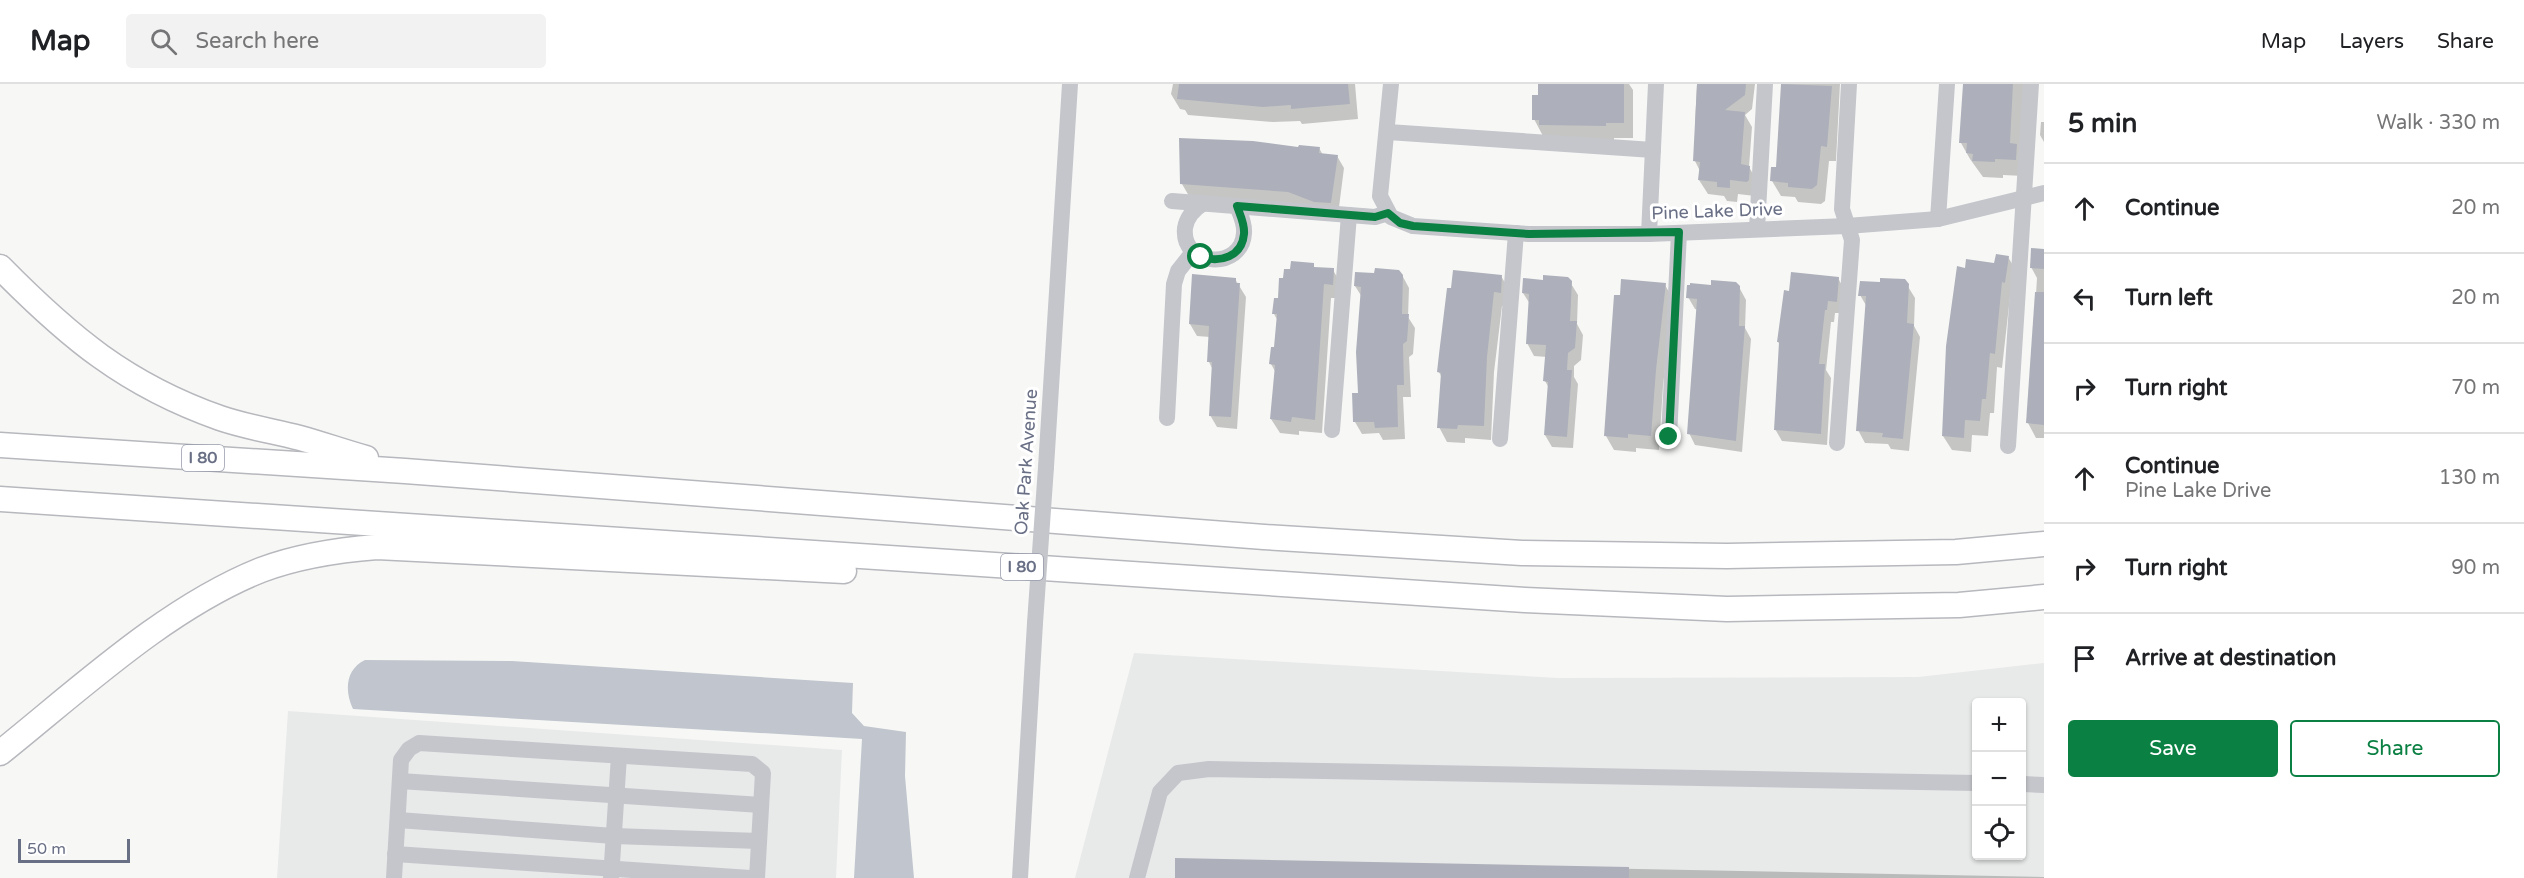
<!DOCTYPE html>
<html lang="en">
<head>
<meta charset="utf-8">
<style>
  body { margin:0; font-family:"Varela Round",sans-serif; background:#f2f2f2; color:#202124 }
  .controls { position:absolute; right:18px; bottom:18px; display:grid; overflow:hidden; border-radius:6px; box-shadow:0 2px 4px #0004 }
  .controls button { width:54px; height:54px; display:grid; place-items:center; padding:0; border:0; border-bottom:2px solid #e0e0e0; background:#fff; color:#202124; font:30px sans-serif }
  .scale { position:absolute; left:18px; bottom:15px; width:112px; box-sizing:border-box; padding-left:6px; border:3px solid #696f85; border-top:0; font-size:16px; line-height:21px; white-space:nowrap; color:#696f85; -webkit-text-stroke:4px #fff; paint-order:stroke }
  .stop { position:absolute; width:18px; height:18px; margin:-14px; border:4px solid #0b8043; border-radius:50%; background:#fff }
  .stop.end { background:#0b8043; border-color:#fff; box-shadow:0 2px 6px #0008 }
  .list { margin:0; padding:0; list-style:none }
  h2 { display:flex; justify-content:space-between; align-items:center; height:78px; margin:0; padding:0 24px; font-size:26px }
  h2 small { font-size:20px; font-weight:400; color:#757577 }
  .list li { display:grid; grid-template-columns:39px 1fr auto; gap:18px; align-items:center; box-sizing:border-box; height:90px; padding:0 24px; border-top:2px solid #e0e0e0 }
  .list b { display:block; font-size:22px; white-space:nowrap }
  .list p { margin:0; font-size:20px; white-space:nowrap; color:#757577 }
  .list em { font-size:20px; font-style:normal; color:#757577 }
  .actions { display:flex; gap:12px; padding:18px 24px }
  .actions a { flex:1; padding:14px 0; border:2px solid #0b8043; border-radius:6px; text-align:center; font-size:21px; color:#0b8043 }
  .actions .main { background:#0b8043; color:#fff }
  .icon { flex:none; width:33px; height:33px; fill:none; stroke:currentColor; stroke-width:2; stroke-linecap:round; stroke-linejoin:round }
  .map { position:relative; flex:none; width:2044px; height:794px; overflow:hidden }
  header { display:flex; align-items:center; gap:36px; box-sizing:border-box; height:84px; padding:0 30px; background:#fff; border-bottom:2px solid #e0e0e0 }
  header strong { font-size:28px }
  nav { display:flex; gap:33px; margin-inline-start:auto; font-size:21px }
  .search { width:420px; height:54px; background:#f2f2f2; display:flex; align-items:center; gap:15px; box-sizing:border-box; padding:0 21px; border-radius:6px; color:#757577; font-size:22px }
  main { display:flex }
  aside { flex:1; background:#fff }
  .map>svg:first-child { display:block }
  .built { fill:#e8e9e9; fill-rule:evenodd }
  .water { fill:#c1c6ce }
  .shadow { fill:#0003 }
  .building { fill:#adb0ba }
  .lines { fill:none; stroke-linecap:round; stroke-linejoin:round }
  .highway-casing { stroke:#b7b8bd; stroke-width:27 }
  .minor { stroke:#c4c6cb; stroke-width:16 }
  .highway { stroke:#fff; stroke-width:24 }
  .minor-bridge { stroke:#c4c6cb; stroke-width:16 }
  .route { stroke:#0b8043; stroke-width:8 }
  .labels { text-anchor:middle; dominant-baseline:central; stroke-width:6; stroke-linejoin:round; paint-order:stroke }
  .shield { fill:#fff; stroke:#969aaa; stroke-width:1.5 }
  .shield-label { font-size:16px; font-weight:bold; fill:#696f85 }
  .street-label { font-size:18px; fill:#696f85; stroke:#fff }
</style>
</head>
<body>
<header>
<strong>Map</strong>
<div class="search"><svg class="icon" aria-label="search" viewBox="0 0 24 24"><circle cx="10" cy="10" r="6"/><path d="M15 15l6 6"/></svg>Search here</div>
<nav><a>Map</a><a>Layers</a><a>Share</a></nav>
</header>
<main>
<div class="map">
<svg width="2044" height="794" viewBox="0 0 2044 794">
  <rect width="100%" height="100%" fill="#f7f8f6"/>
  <g class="built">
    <path d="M1134 569 1558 594 1918 593 2044 579V794H1075ZM1976 618H2022V772H1976Z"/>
    <polygon points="288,627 842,666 836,794 277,794"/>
  </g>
  <path class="water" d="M365 576 512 577 853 599 852 629 864 642 906 648 905 692 914 794H854L862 655 353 625C344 606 346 585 365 576Z"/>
  <g class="shadow">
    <polygon points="1173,0 1355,0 1358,35 1302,40 1300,37 1273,38 1188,31 1185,26 1180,25 1171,10"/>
    <polygon points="1540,0 1629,0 1633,6 1633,54 1614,54 1614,58 1543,52 1534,35 1539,13"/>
    <polygon points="1697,0 1755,0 1752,25 1745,31 1752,43 1749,83 1757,97 1755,112 1738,110 1737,118 1727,117 1724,112 1708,110 1699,96 1700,87 1695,77 1697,45 1695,40"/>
    <polygon points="1783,0 1840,0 1836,77 1829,77 1825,117 1821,120 1798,118 1795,113 1781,112 1772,97 1778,85"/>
    <polygon points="1964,0 2023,0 2024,92 2003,91 2003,94 1983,93 1970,75 1961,59"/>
    <polygon points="2041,38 2044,38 2044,58 2040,51"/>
    <polygon points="1319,64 1323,71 1337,72 1344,84 1338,131 1189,112 1182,100 1299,65"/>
    <polygon points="2044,166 2044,354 2036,354 2028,339 2037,194 2031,183"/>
    <polygon points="2008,173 2017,188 2010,213 2002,284 1997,283 1994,329 1990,329 1988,352 1972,351 1971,368 1952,366 1943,352 1966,185 1995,181"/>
    <polygon points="1313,181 1315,184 1333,186 1341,200 1340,214 1331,214 1322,349 1299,347 1299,351 1280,349 1271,335 1276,289 1271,280 1275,264 1278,237 1274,230 1279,216"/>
    <polygon points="1402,191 1409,204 1408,233 1415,244 1413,270 1409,273 1411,313 1403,313 1405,355 1383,356 1379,349 1362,350 1355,338 1359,310 1362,213 1355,202"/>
    <polygon points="1501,192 1510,207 1508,222 1502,222 1494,288 1491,356 1465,354 1465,359 1447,358 1439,343 1442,294 1439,288"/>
    <polygon points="1838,194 1845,207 1843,229 1835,229 1834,238 1831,238 1826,286 1831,294 1827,361 1782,357 1775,345 1781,262 1778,258 1790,209"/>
    <polygon points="1235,195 1246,213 1237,345 1217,343 1210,331 1213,286 1209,278 1210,253 1197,252 1190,240"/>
    <polygon points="1570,198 1578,211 1577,240 1583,251 1581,276 1574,282 1574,293 1578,300 1573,364 1552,363 1545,351 1549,304 1545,297 1547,273 1534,272 1527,259 1530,220 1523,209"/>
    <polygon points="1665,201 1673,215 1663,302 1659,366 1636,364 1636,368 1614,366 1606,352"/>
    <polygon points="1907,201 1915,214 1914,242 1920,253 1909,367 1891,365 1888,360 1865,359 1858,346 1867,223 1860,211"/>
    <polygon points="1713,202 1739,203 1746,216 1745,244 1751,255 1742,368 1695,361 1689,349 1698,226 1695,225 1688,213"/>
    <polygon points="1177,776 2044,793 2044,794 1177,794"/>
  </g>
  <g class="building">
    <polygon points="1179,0 1348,0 1350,20 1291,25 1291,21 1263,23 1177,15"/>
    <polygon points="1538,0 1624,0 1624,39 1606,39 1606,42 1539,41 1539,36 1532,36 1532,11 1538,11"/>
    <polygon points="1697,0 1746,0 1745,11 1725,26 1745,28 1741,80 1750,82 1749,96 1747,98 1730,96 1730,104 1717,103 1717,98 1698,96 1700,78 1693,77"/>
    <polygon points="1781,0 1832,2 1827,63 1821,62 1817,101 1812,105 1788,103 1788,99 1770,97 1771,83 1776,83"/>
    <polygon points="1963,0 2013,0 2010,59 2017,60 2016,76 1995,75 1995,78 1972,77 1973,70 1966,69 1967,59 1959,59"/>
    <polygon points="1179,54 1253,57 1298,63 1299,61 1320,63 1319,69 1338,71 1331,119 1314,118 1288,108 1180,100"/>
    <polygon points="2031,164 2044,165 2044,185 2030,184"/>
    <polygon points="1996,170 2009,172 2005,199 2002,198 1995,270 1990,269 1986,315 1982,315 1980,337 1965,336 1964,354 1942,352 1946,262 1957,182 1965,184 1966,175 1994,179"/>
    <polygon points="1291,177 1314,179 1314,183 1334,184 1334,186 1333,201 1324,200 1315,336 1292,333 1291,338 1270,335 1275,281 1269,280 1271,263 1274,263 1277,230 1272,230 1274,214 1278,214 1279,194 1283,194 1284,185 1290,185"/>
    <polygon points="1375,184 1399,186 1403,191 1402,230 1409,230 1407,257 1403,260 1404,301 1397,301 1398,343 1375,344 1374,338 1353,338 1352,309 1358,309 1356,268 1361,203 1354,202 1355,188 1374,189"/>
    <polygon points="1453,186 1502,191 1501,209 1494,208 1487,273 1484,342 1458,341 1457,345 1437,344 1441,289 1437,288 1439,270 1447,204 1451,204"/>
    <polygon points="1791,188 1839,193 1837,218 1828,217 1827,226 1825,226 1819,280 1825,280 1821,350 1774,346 1779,258 1777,258 1784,206 1789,207"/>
    <polygon points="1192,190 1236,194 1236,199 1240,199 1231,333 1209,332 1212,278 1207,278 1209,242 1189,240"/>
    <polygon points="1543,191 1568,193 1572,197 1570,237 1577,237 1575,264 1568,269 1567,286 1572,286 1567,353 1544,351 1548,298 1543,297 1546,261 1526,260 1529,210 1522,209 1523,194 1543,196"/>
    <polygon points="1880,194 1905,195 1909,200 1907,239 1914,240 1903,355 1882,353 1883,349 1856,347 1866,212 1858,212 1860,197 1880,198"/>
    <polygon points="1621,195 1666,199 1656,286 1651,352 1628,350 1628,354 1604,352 1614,211 1620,211"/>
    <polygon points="1711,196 1736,198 1740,202 1739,242 1745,242 1736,357 1687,350 1697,215 1686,214 1687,201 1690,201 1690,199 1711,201"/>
    <polygon points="2035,208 2044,208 2044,341 2026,339"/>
    <polygon points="1175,774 1629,783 1629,794 1175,794"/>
  </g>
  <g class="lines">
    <g class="highway-casing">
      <g id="highway">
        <path d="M0 183C69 253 126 301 220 334 246 343 273 347 300 354 322 360 344 368 366 374"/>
        <polyline points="0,361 405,387 1264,453 1522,469 1727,472 1956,468 2044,460"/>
        <polyline points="0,415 1525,516 1727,525 1959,521 2044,513"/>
        <path d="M0 669C80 605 166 524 261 486 298 472 338 466 377 463L844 487"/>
      </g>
    </g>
    <g class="minor">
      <polyline points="1391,0 1380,112 1391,133 1413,142 1529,150 1649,150 1847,142 1938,135 2044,109"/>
      <polyline points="1388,48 1653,66"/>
      <polyline points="1172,117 1375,133 1388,129"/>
      <path d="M1204 119C1194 125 1187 132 1185 144 1181 183 1242 187 1244 149 1245 139 1240 130 1237 122"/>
      <polyline points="1938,135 1947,0"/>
      <polyline points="1757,145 1765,0"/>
      <polyline points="1649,150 1656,0"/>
      <polyline points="1167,334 1174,200 1178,187 1193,168"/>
      <polyline points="1332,346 1349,131"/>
      <polyline points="1669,353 1679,149"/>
      <polyline points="1500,355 1516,149"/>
      <polyline points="1837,359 1852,156 1842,125 1849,0"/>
      <polyline points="2008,362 2031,0"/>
      <polyline points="1046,383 1070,0"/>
      <polyline points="400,697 761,721"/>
      <polyline points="2022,700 2044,701"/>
      <polyline points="398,736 614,752 759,757"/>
      <polyline points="395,770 750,794"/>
      <polyline points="394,794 401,676 409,665 419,659 752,680 763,689 757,794"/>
      <polyline points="611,794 619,672"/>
      <polyline points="1020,794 1035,539"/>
      <polyline points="1137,794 1160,708 1178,689 1209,685 1976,699"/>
    </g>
    <use href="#highway" class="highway"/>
    <polyline class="minor-bridge" points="1035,539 1046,383"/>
  </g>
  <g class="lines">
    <path class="route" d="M1201 173C1220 179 1242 173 1244 150 1245 140 1240 131 1237 122L1375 133 1388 129 1400 139 1413 142 1529 150 1679 148 1669 353"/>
  </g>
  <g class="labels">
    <g class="shield">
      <rect x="182" y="361" width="42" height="26" rx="4.5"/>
      <rect x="1001" y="470" width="42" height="26" rx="4.5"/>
    </g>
    <g class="shield-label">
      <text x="203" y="374">I 80</text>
      <text x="1022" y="483">I 80</text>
    </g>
    <g class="street-label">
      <text transform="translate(1717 127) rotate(-2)">Pine Lake Drive</text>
      <text transform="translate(1026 378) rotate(-86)">Oak Park Avenue</text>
    </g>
  </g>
</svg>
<div class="controls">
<button>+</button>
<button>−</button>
<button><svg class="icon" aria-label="locate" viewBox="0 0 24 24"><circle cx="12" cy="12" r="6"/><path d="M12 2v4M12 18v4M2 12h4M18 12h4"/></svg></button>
</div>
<div class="scale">50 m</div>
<div class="stop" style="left:1201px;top:173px"></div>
<div class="stop end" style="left:1669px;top:353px"></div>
</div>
<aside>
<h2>5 min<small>Walk · 330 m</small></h2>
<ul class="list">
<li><svg class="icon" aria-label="ahead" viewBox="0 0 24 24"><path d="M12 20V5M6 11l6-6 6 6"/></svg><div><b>Continue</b></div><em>20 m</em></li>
<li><svg class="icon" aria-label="left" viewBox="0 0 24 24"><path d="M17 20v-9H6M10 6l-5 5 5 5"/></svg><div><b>Turn left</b></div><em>20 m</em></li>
<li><svg class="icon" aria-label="right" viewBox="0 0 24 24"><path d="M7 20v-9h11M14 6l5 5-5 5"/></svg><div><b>Turn right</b></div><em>70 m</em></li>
<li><svg class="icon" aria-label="ahead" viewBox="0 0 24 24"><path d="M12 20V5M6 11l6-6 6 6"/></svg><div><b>Continue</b><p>Pine Lake Drive</p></div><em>130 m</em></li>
<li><svg class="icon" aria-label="right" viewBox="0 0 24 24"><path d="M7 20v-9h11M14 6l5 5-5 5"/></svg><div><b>Turn right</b></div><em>90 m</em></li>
<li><svg class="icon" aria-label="arrive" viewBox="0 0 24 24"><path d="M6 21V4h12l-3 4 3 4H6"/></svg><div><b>Arrive at destination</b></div></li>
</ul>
<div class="actions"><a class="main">Save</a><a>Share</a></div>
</aside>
</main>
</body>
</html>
